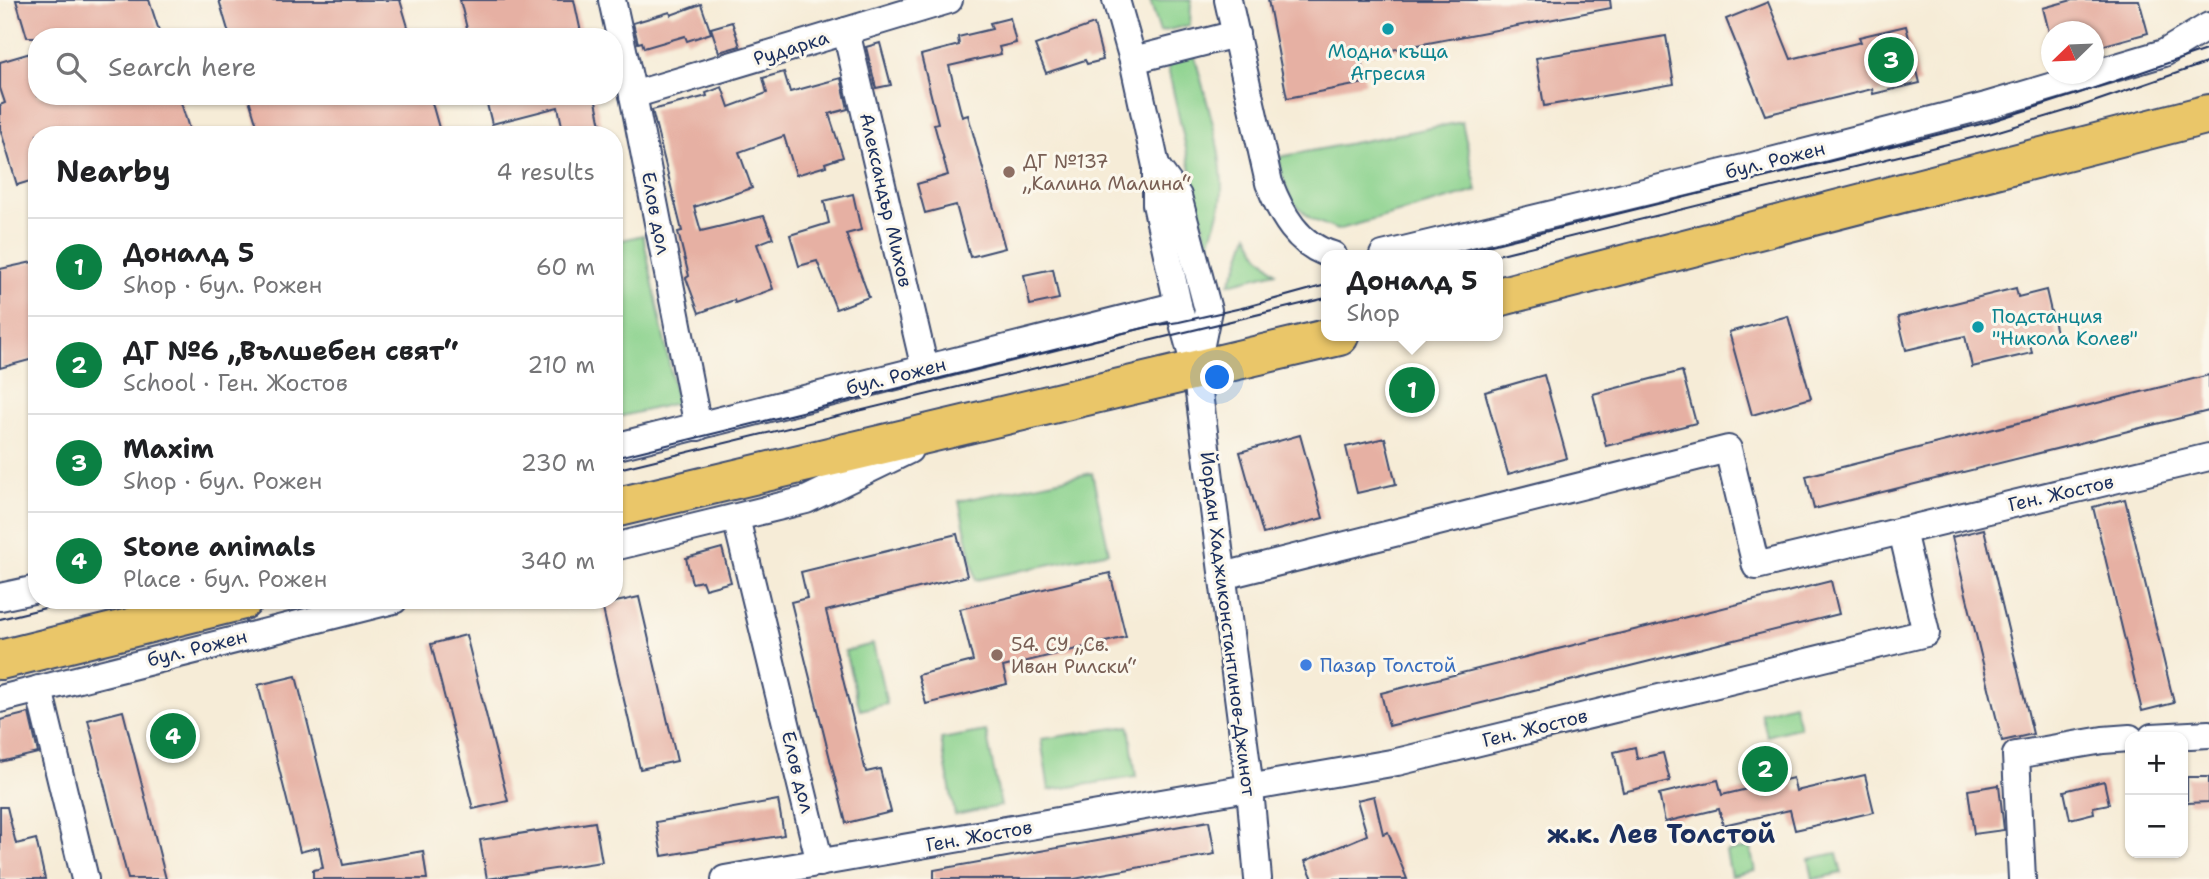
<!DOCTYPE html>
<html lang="en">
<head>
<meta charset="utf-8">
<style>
  body { margin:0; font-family:"Shantell Sans",sans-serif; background:#f6f6f6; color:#202124 }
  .controls { position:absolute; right:21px; bottom:21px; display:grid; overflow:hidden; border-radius:14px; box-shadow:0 2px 5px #0004 }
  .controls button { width:63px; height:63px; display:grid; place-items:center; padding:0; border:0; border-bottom:2px solid #e0e0e0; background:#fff; color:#202124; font:35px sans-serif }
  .compass { position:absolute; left:2041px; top:21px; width:63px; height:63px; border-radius:50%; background:#fff; box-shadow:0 2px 5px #0004; rotate:247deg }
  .you { position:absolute; left:1218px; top:378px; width:24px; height:24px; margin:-18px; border:5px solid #fff; border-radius:50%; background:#1a73e8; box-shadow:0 0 0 10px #1a73e833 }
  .badge { display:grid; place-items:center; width:46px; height:46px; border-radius:50%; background:#0b8043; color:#fff; font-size:23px; font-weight:700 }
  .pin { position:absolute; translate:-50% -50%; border:4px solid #fff; box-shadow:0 2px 7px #0006 }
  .popup { position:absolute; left:1321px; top:250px; width:182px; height:91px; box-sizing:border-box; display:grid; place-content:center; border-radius:14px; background:#fff; filter:drop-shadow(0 2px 5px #0005); font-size:23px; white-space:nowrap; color:#757577 }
  .popup b { font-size:26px; color:#202124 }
  .popup::after { content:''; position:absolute; left:50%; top:100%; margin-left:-14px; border:14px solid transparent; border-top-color:#fff }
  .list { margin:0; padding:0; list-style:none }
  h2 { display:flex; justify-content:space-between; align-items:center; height:91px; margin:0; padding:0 28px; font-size:30px }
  h2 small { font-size:23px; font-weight:400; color:#757577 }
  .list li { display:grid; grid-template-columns:46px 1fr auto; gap:21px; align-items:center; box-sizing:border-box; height:98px; padding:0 28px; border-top:2px solid #e0e0e0 }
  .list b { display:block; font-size:26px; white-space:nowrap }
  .list p { margin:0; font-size:23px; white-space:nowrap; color:#757577 }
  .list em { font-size:23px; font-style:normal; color:#757577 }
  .icon { flex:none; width:38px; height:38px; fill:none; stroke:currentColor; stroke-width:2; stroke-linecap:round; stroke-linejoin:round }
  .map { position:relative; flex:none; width:2209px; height:879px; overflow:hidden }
  .search { position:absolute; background:#fff; box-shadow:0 2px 5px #0004; left:28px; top:28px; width:595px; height:77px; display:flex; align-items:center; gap:18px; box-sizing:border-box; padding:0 24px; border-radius:28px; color:#757577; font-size:26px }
  .panel { position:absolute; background:#fff; box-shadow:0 2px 5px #0004; left:28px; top:126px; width:595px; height:483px; border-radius:28px }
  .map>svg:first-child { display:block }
  .green { fill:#8bd28d; stroke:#538076; stroke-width:2 }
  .building { fill:#e6b0a3 }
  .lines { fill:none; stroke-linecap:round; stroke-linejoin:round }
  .street-casing { stroke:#3c4b70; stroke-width:30 }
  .primary-casing { stroke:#3c4b70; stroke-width:42 }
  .street { stroke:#fff; stroke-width:26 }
  .primary { stroke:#eac669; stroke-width:38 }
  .tram { stroke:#1b2f5e; stroke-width:2 }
  .culture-dot { fill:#0f9aa8; stroke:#fbf7ec; stroke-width:2.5 }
  .education-dot { fill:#8d6e63; stroke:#fbf7ec; stroke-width:2.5 }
  .shop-dot { fill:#3f7fe0; stroke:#fbf7ec; stroke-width:2.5 }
  .labels { text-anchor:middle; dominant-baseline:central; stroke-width:6; stroke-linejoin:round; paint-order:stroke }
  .street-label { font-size:19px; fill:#1b2f5e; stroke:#fbf7ec }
  .culture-label { font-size:19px; fill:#0d838f; stroke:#fbf7ec }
  .education-label { font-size:19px; fill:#785e54; stroke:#fbf7ec; text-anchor:start }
  .shop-label { font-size:19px; fill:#366cbe; stroke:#fbf7ec; text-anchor:start }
  .district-label { font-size:26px; font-weight:bold; fill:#1b2f5e; stroke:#fbf7ec }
</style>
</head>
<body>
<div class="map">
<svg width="2209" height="879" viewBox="0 0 2209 879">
  <rect width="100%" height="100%" fill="#fbf7ec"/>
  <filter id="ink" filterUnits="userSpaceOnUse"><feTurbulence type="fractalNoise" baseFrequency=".0143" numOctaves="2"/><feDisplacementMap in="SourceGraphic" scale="14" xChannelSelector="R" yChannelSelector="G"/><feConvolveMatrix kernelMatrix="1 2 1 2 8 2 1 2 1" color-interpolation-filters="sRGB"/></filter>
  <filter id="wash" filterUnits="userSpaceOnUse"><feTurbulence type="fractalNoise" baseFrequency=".00686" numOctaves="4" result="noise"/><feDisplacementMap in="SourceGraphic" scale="28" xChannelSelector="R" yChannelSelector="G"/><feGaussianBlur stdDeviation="1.57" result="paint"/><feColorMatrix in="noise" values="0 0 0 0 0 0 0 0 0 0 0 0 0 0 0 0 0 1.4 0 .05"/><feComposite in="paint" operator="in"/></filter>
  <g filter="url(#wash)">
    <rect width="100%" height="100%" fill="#f6ecd7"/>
    <g class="green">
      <polygon points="1150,0 1191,0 1190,25 1160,32"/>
      <path d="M1194 53C1205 98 1223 146 1222 193 1221 211 1214 229 1208 246L1166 59Z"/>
      <polygon points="1462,122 1477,191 1337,230 1311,219 1291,200 1282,176 1279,157"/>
      <polygon points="1248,234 1259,255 1276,272 1229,284 1238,265"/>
      <polygon points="643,235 677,403 614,418 614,242"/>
      <polygon points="1092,473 1109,552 976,580 959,501"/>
      <polygon points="873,644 887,704 860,710 845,651"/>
      <polygon points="1794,704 1800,727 1767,736 1761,713"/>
      <polygon points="1129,726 1136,777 1049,790 1041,739"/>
      <polygon points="986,731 1001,806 955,815 941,739"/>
      <polygon points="1750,847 1755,871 1731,876 1726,852"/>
      <polygon points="1837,853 1842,873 1813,879 1809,859"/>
    </g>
    <g id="blocks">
      <g class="building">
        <polygon points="16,0 149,0 161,37 27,37"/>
        <polygon points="219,0 400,0 411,37 230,37"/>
        <polygon points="460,0 574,0 582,37 469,37"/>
        <polygon points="1268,0 1610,0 1611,8 1360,56 1365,83 1287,98"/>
        <polygon points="2072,0 2139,0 2148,33 2094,48 2094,32 2049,32 2043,8"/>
        <polygon points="1768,2 1791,59 1861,42 1859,37 1906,26 1920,83 1873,94 1872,89 1765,115 1726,19"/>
        <polygon points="701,4 711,33 687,41 685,36 644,48 642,42 638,43 633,23 670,12 671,15"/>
        <polygon points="1010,18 1016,43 999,47 1001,54 949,66 962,117 968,115 1005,248 970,257 956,205 925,213 917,184 948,175 934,124 938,123 921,55 959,45 958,37 992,29 990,23"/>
        <polygon points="732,22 740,46 719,52 711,28"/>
        <polygon points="1094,24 1103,60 1087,64 1085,60 1046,73 1035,45"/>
        <polygon points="1666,36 1674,84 1544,106 1536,58"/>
        <polygon points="880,43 891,85 876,88 866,47"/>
        <polygon points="37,51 37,96 179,96 191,135 37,135 37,179 17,185 0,128 0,105 5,103 0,88 0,62"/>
        <polygon points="784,72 790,92 841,78 848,109 829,114 843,157 825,163 826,166 796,175 784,136 739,152 752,188 694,207 701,231 764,216 773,238 757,244 773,289 735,303 734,300 699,313 686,278 689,276 678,232 682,231 652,110 707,96 706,93 722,87 729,107 767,93 763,78"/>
        <polygon points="248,96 430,96 441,135 260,135"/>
        <polygon points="485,96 595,96 603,135 564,135 558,107 492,124"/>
        <polygon points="853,194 861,230 846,234 869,297 836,309 817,261 799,266 790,235 829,223 824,201"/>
        <polygon points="37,261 37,358 0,368 0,269"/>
        <polygon points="1053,269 1059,299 1030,305 1024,275"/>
        <polygon points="2016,288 2018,297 2046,290 2057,337 2030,344 2032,353 1972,367 1965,336 1906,350 1898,317"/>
        <polygon points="1788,316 1811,398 1752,415 1729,332"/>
        <polygon points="1682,371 1696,423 1606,446 1593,394"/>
        <polygon points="1544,375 1567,458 1508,474 1485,392"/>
        <polygon points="2209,375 2209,411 1814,509 1806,476"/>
        <polygon points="1300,435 1323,518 1263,534 1240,452"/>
        <polygon points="1385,438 1396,484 1357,493 1346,447"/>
        <polygon points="2125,499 2174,703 2142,711 2093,507"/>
        <polygon points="1984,529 2033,734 2002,741 1952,537"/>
        <polygon points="957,534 967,576 826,611 866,772 880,769 891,812 846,823 791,602 807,598 801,572"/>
        <polygon points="722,548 731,582 705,589 702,581 692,583 686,558"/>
        <polygon points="1110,573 1126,637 1003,667 1007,684 926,704 918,675 973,661 960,609"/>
        <polygon points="1831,581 1839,614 1389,726 1381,693"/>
        <polygon points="639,597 677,761 640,769 602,605"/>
        <polygon points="466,635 508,801 473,809 431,644"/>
        <polygon points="296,676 343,865 423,851 427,879 313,879 313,870 323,868 319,847 300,852 258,685"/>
        <polygon points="123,711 166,879 128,879 88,720"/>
        <polygon points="29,713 38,753 0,762 0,720"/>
        <polygon points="1635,747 1637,759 1663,753 1670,781 1623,792 1614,752"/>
        <polygon points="1865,775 1874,812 1795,830 1790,810 1723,825 1719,809 1665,822 1659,794 1718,780 1722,795 1793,778 1796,791"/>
        <polygon points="2187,777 2209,777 2209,802 2187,803"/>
        <polygon points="2104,781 2109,804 2093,807 2094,813 2070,819 2064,791"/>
        <polygon points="1999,785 2004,830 1974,834 1968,790"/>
        <polygon points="1374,796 1383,834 1388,832 1407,879 1313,879 1305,861 1367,835 1357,800"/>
        <polygon points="778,800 784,835 662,856 656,822"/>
        <polygon points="0,807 7,807 16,844 36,839 45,879 0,879"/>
        <polygon points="1209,821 1215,854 1074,879 934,879 934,870"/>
        <polygon points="595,822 602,862 487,879 480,840"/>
      </g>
    </g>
  </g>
  <g filter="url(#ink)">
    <use href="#blocks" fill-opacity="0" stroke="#3c4b70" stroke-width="2"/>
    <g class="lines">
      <g class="street-casing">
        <g id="street">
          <polyline points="612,0 633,95 698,427"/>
          <polyline points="1116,0 1133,60 1156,166 1156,204 1179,309 1196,370 1250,789 1258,879"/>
          <path d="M1228 0 1269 183C1281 214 1298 246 1333 255"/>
          <polyline points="846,31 925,369"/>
          <polyline points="1133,60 1236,34"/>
          <polyline points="633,95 949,0"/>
          <polyline points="1156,166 1178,196 1208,310 1197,364"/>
          <polyline points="1383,255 1752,166 1986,106 2164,53 2209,26"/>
          <polyline points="614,447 1178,305"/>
          <polyline points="736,518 820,863"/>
          <polyline points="614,547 806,500 909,450"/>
          <polyline points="1223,576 1728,449 1756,566 2209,457"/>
          <polyline points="0,597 37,589"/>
          <polyline points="39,689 85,879"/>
          <polyline points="0,699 394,600"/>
          <polyline points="2152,737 2209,734"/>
          <polyline points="725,879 1397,762 1926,633 1902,531"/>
          <polyline points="2022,879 2016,755 2103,740 2130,738"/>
        </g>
      </g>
      <g class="primary-casing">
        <g id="primary">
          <polyline points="1498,297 2209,114"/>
          <polyline points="614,508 1339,336"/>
          <polyline points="0,660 243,600"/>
        </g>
      </g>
      <use href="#street" class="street"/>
      <use href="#primary" class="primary"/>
      <g class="tram">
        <polyline points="1451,255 1989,122 2074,95 2209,49"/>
        <polyline points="1497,255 1992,133 2079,107 2209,62"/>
        <polyline points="614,458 1152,326 1179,322 1246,307 1326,285"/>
        <polyline points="614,470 1326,298"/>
        <polyline points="0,619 78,600"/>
      </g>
    </g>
  </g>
  <g class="culture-dot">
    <circle cx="1388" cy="29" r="7"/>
    <circle cx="1978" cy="327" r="7"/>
  </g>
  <g class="education-dot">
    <circle cx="1009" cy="172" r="7"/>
    <circle cx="997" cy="655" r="7"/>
  </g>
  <circle class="shop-dot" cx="1306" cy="665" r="7"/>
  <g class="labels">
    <g class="street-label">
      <text transform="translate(791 48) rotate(-17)">Рударка</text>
      <text transform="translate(1775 160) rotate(-14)">бул. Рожен</text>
      <text transform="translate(886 200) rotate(77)">Александър Михов</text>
      <text transform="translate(656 213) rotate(79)">Елов дол</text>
      <text transform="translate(896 376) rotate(-14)">бул. Рожен</text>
      <text transform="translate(2061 493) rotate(-13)">Ген. Жостов</text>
      <text transform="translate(1228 624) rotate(83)">Йордан Хаджиконстантинов-Джинот</text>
      <text transform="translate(197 648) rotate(-14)">бул. Рожен</text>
      <text transform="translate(1535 728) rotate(-14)">Ген. Жостов</text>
      <text transform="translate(798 772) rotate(76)">Елов дол</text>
      <text transform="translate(979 836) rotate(-10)">Ген. Жостов</text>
    </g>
    <g class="culture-label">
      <text x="1388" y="51">Модна къща<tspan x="1388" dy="22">Агресия</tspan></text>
      <text x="1992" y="316" text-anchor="start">Подстанция<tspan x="1992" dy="22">"Никола Колев"</tspan></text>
    </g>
    <g class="education-label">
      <text x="1023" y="161">ДГ №137<tspan x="1023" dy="22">„Калина Малина“</tspan></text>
      <text x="1011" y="644">54. СУ „Св.<tspan x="1011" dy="22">Иван Рилски“</tspan></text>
    </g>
    <g class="shop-label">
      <text x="1320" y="665">Пазар Толстой</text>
    </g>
    <g class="district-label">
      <text x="1661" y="833">ж.к. Лев Толстой</text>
    </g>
  </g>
</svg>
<div class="controls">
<button>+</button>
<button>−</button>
</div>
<svg class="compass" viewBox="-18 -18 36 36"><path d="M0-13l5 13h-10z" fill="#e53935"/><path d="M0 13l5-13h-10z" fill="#757577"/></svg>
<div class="you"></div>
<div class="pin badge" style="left:1412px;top:390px">1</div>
<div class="popup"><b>Доналд 5</b>Shop</div>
<div class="pin badge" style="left:1765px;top:769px">2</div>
<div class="pin badge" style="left:1891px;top:60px">3</div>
<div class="pin badge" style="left:173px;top:736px">4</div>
<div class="search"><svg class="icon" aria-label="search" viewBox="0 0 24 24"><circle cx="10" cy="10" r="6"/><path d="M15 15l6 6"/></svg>Search here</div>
<section class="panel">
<h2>Nearby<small>4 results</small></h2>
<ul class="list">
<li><span class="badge">1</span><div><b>Доналд 5</b><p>Shop · бул. Рожен</p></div><em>60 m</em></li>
<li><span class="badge">2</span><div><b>ДГ №6 „Вълшебен свят“</b><p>School · Ген. Жостов</p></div><em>210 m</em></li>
<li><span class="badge">3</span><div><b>Maxim</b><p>Shop · бул. Рожен</p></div><em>230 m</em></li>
<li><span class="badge">4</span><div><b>Stone animals</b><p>Place · бул. Рожен</p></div><em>340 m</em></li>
</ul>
</section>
</div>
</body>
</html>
